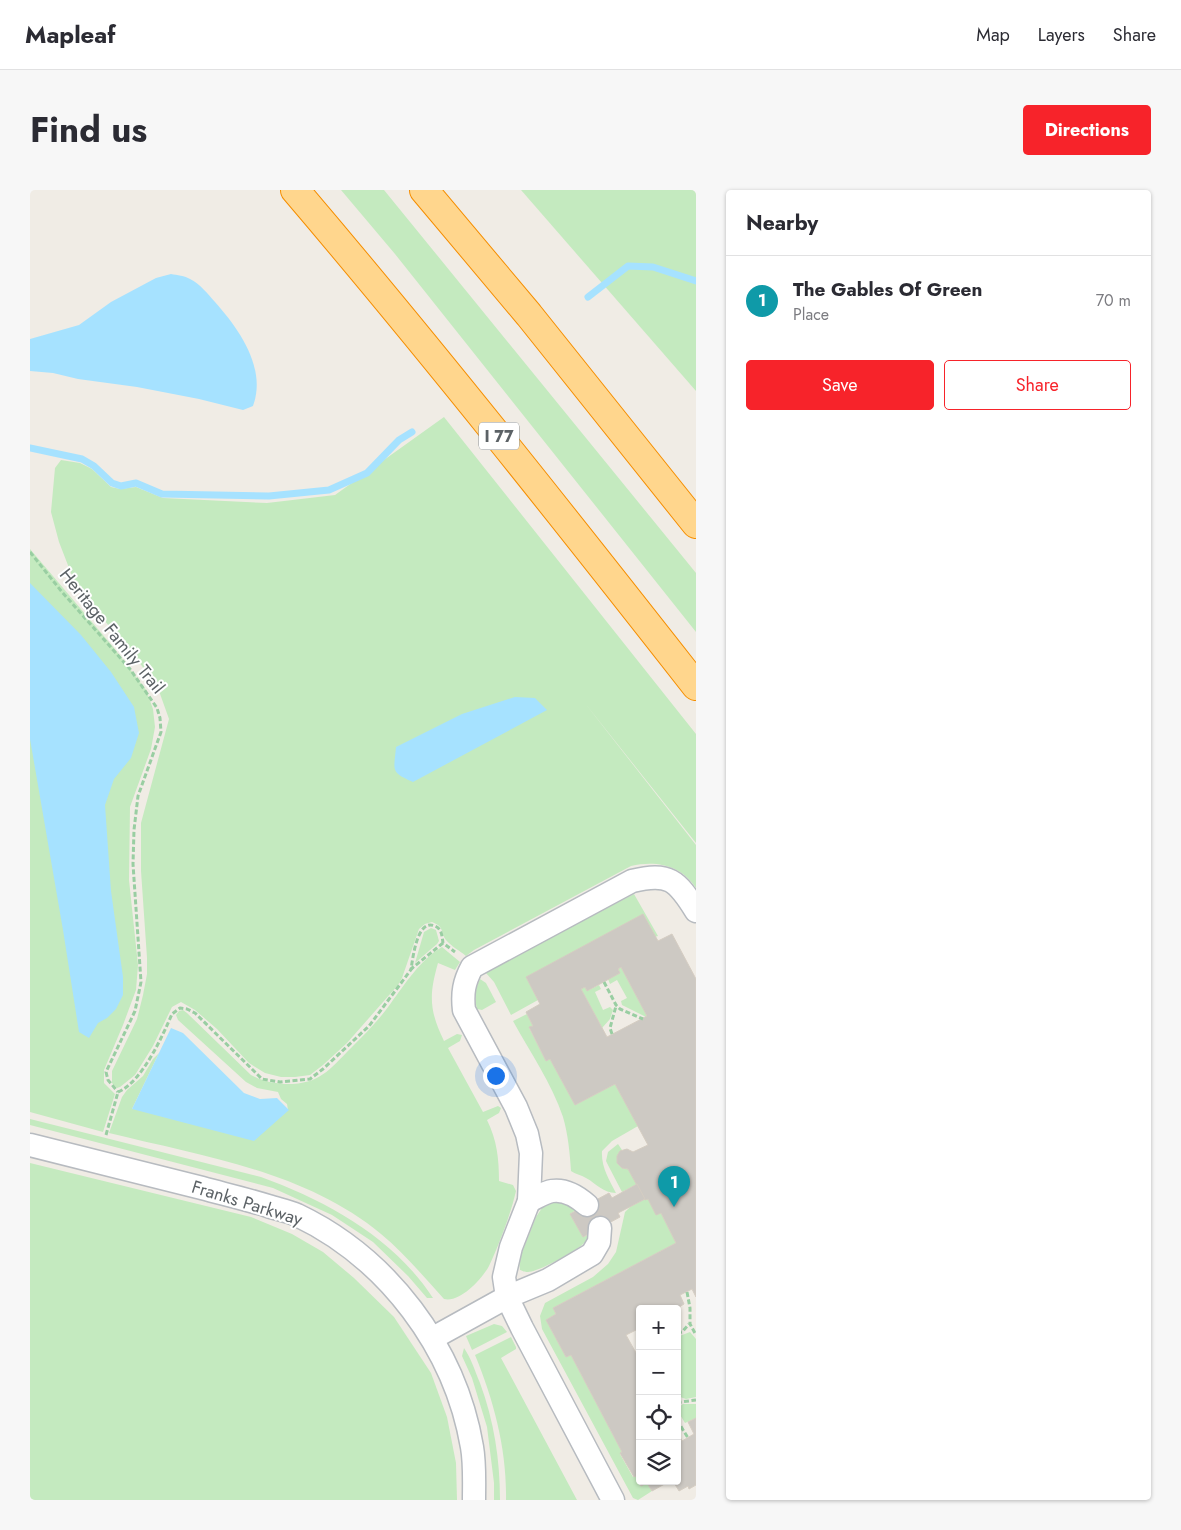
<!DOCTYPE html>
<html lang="en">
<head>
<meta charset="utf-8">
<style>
  body { margin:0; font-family:Jost,sans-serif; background:#f7f7f7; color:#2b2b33 }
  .controls { position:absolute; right:15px; bottom:15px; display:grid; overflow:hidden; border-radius:5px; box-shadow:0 1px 4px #0004 }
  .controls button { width:45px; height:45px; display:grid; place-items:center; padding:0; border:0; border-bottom:1px solid #e1e1e2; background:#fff; color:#2b2b33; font:25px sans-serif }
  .you { position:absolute; left:465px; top:885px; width:18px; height:18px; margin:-12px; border:4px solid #fff; border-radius:50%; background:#1a73e8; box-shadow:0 0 0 8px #1a73e833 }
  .badge { display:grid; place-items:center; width:32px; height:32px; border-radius:50%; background:#f7232a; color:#fff; font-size:16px; font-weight:700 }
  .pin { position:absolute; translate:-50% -41px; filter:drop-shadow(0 1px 2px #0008) }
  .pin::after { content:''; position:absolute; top:26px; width:18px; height:15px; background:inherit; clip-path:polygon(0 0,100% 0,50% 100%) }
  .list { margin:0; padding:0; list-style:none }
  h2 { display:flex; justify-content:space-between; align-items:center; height:65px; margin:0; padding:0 20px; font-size:21px }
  h2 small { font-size:16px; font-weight:400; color:#7c7c81 }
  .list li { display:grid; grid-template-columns:32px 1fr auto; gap:15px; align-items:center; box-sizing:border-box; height:90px; padding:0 20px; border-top:1px solid #e1e1e2 }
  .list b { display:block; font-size:19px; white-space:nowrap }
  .list p { margin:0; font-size:16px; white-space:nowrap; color:#7c7c81 }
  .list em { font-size:16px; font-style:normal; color:#7c7c81 }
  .actions { display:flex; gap:10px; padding:15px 20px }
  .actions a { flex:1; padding:11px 0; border:1px solid #f7232a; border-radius:5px; text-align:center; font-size:18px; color:#f7232a }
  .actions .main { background:#f7232a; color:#fff }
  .icon { flex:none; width:28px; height:28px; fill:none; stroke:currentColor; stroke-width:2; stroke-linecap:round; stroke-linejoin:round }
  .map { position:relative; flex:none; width:666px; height:1310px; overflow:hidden; border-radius:5px }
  header { display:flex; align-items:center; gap:30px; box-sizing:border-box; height:70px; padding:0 25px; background:#fff; border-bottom:1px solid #e1e1e2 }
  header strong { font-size:24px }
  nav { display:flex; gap:28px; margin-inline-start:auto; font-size:18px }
  .intro { display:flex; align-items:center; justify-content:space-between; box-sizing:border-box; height:120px; padding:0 30px }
  h1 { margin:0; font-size:35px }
  .button { padding:12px 22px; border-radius:5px; background:#f7232a; color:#fff; font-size:18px; font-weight:700 }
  main { display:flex; gap:30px; padding:0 30px }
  aside { flex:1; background:#fff; border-radius:5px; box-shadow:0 1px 4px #0004 }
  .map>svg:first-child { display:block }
  .green { fill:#c4eabf }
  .water { fill:#a6e2ff }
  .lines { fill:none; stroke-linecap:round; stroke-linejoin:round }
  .stream { stroke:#a6e2ff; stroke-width:7 }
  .building { fill:#cdc9c3; stroke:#d5cdc2; fill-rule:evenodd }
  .minor-casing { stroke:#b7bbc0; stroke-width:25 }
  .highway-casing { stroke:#f58e00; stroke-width:30 }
  .path { stroke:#99cea2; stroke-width:3; stroke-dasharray:5 2.5; stroke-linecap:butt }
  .minor { stroke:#fff; stroke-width:22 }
  .highway { stroke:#ffd68d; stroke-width:28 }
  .labels { text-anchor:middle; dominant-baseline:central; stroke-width:4; stroke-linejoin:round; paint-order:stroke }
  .shield { fill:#fff; stroke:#8d9194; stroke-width:1 }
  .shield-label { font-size:16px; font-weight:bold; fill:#5c6266 }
  .street-label { font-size:18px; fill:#5c6266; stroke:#fff }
</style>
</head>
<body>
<header>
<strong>Mapleaf</strong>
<nav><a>Map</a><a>Layers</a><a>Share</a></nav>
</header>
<div class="intro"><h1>Find us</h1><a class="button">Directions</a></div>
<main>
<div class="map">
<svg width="666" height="1310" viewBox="0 0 666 1310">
  <rect width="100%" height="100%" fill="#f0ece5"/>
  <g class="green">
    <polygon points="311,0 354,0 666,383 666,442 365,64"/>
    <polygon points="491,0 666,0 666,201"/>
    <path d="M414 227 666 544V653L554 512 666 655V698C651 675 626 670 601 676L444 760 436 766C430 761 421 756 416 750 410 742 415 737 402 732L395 734 389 739 372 788 368 795 317 853 293 875 280 885 265 887H251L235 883 219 873 187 839 165 820 151 812 142 817 123 856 105 885 90 897 87 898 82 893V881L107 829 113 805 117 784V768L111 681V633L139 529 129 501 112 476 46 396 29 352 21 322 25 278 31 270 50 273 62 279 81 297 90 299 106 297 133 308 237 313 305 305Z"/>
    <polygon points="0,359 84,458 116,500 123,519 125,537 121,559 100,617 99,690 108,775 106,800 93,835 74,880 74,893 85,904 73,942 0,922"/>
    <polygon points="604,704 628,746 496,787 508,810 481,825 464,792 456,783 459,779"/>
    <polygon points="401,738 406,740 409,751 407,754 385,773 394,742"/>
    <path d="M412 757 430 772 425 780 408 773C399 805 399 820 414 851L427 844 432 845 430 851 418 858 453 922 468 916 471 918 469 923 457 930C467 950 469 969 469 991L483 995 486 1001C481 1023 469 1055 459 1076 452 1089 430 1113 414 1109 394 1087 374 1063 351 1044 275 981 172 966 79 943L92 907 97 900 113 886 123 869 129 863 102 919 258 920 257 914 251 909 248 902 227 898 216 892 148 830 146 825 149 821 153 820 157 823 221 885C232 891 242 893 254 894 289 895 298 881 321 858 335 844 350 829 361 813 375 794 391 769 412 757Z"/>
    <polygon points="591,777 617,826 616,827 592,815 591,811 597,808 587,790 580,794 578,789 590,783 588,779"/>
    <path d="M450 789 456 793 466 812 452 820 447 819C444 807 445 800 450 789Z"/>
    <polygon points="569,795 571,799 565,802 573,820 580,817 583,820 580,829 572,838 551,799 555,797 557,801"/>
    <path d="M497 824 503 836 499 838 516 871 520 869 545 915 585 894 608 936 582 951 572 961C571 977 579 989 586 1003 573 1003 567 994 556 988 551 985 545 984 541 981 540 964 538 944 533 927 522 894 500 862 483 831Z"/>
    <path d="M0 929 231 987C297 1011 364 1048 403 1108H397L378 1086 343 1052 302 1025 243 998 0 935Z"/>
    <polygon points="588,954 592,960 587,966 587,973 592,978 598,979 607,994 592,1002 579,977 576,971 578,962"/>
    <polygon points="0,973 221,1027 262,1044 293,1062 324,1088 364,1127 401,1183 417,1227 426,1273 427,1310 0,1310"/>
    <polygon points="615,1009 618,1009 631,1023 646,1053 523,1118 526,1124 516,1130 536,1167 541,1165 592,1262 590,1264 603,1287 606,1286 611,1296 617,1293 622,1301 608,1310 603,1308 512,1139 510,1126 515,1113 563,1087 578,1074 586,1062 595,1022 600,1017"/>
    <path d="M524 1012 536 1014 546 1020 540 1024 553 1047 558 1045C557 1049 556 1052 552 1055 544 1062 508 1082 498 1082 494 1082 493 1081 490 1080L489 1070 506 1027 512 1018Z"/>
    <polygon points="464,1134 472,1136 477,1142 442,1160 436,1146"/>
    <polygon points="660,1142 666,1149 666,1207 656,1209 647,1206 647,1147"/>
    <path d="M481 1147 486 1157V1159L471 1168 547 1310H476C477 1260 464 1211 445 1165Z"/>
    <path d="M434 1158C441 1168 445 1181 450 1193 464 1231 470 1269 470 1310H464V1293L457 1237 442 1188 432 1166Z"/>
    <polygon points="653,1214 666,1214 666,1228 655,1233 649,1223 649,1217"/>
  </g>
  <g class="water">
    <path d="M141 84C147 85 155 86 160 89 170 94 178 104 185 112 209 139 237 178 223 216L213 220 169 209 107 197 48 189 23 183 0 181V149L49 135 81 112 126 88Z"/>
    <polygon points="0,393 51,445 81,482 104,517 109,543 101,568 84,589 75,615 81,701 93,787 93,805 86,819 77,828 68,833 59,848 49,842 33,740 0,549"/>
    <path d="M485 507 505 508 517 520 383 592C360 582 364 581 366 557L432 524Z"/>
    <polygon points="141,838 153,843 214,903 230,909 247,908 259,920 224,951 102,919"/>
  </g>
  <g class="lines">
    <g class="stream">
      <polyline points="558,107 598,76 623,77 666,91"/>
      <polyline points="0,258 52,269 64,276 82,293 91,296 106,293 132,304 239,306 299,300 337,283 369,250 382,242"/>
    </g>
  </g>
  <g class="building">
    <path d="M613 724 628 751 642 744 666 789V1107L662 1099 650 1105 654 1114 646 1119H610V1138L596 1145 610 1170V1291H640L622 1301 617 1293 611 1296 606 1286 604 1287 590 1263 592 1262 541 1165 536 1167 516 1130 526 1124 523 1118 646 1053 631 1023 626 1025 618 1009 615 1010 598 979 592 978 587 973V966L590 961 597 959 603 962 618 955 585 894 545 915 520 869 516 871 499 837 503 836 496 822 510 814 496 787ZM591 777 617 826 577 847 551 799 555 797 557 801 590 783 588 779Z"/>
    <polygon points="607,994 615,1009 588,1023 590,1027 553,1047 540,1024 579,1003 582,1008"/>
    <polygon points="666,1228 666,1295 659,1299 658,1296 649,1301 643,1291 647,1291 647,1241 652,1251 664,1244 658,1232"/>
  </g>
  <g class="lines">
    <g class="minor-casing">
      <g id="minor">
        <path d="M0 955C57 969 115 984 172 998 194 1004 216 1009 238 1016 247 1019 258 1021 267 1025 357 1068 425 1157 442 1257 445 1274 444 1293 444 1310"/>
        <path d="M499 1011C506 1008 515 1002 522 1001 535 999 548 1007 557 1015"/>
        <polyline points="570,1038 569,1052 562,1064 518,1090 477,1107 492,1138 583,1310"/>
        <path d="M403 1148 477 1107 474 1087 481 1057 499 1011 501 963 497 944 486 917 434 820C432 803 434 792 442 777L602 691C639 682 647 690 666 721"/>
      </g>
    </g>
    <g class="highway-casing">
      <g id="highway">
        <path d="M265 0C403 162 535 329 666 496"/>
        <polyline points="394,0 499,125 666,334"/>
      </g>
    </g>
    <g class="path">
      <polyline points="0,362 32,402 100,479 127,518 130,528 131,542 108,606 104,640 103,674 111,792 105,821 76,882 78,890 88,902"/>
      <path d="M413 753 381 779C383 768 387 728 405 736 412 739 412 746 413 753L425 762"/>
      <polyline points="574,792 586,815 590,819 613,829"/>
      <polyline points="582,844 580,838 586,816"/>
      <path d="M88 902C112 892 132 847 142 824L150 818 157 819 165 823 232 889 250 892 280 889 293 879 339 836 383 777"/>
      <polyline points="76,945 88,902"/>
      <polyline points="657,1102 660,1118 660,1134 666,1145"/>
      <polyline points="647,1143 652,1142 659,1134"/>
      <polyline points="647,1214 651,1212 666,1210"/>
      <polyline points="647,1230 658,1248"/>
    </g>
    <use href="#minor" class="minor"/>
    <use href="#highway" class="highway"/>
  </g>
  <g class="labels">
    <rect class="shield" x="449" y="232.5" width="40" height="27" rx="4"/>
    <g class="shield-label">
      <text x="469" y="246">I 77</text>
    </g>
    <g class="street-label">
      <text transform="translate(82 441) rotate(51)">Heritage Family Trail</text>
      <text transform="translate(217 1013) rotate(17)">Franks Parkway</text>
    </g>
  </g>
</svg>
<div class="controls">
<button>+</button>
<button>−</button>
<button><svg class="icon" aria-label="locate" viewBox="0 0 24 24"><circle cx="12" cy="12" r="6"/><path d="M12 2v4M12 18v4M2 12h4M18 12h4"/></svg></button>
<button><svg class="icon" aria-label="layers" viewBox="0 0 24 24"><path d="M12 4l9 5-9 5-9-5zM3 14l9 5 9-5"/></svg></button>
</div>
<div class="you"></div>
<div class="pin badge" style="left:644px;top:1017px;background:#0f9aa8">1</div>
</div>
<aside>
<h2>Nearby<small></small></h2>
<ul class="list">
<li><span class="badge" style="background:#0f9aa8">1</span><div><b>The Gables Of Green</b><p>Place</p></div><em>70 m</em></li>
</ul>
<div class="actions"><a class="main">Save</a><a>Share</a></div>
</aside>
</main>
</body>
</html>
